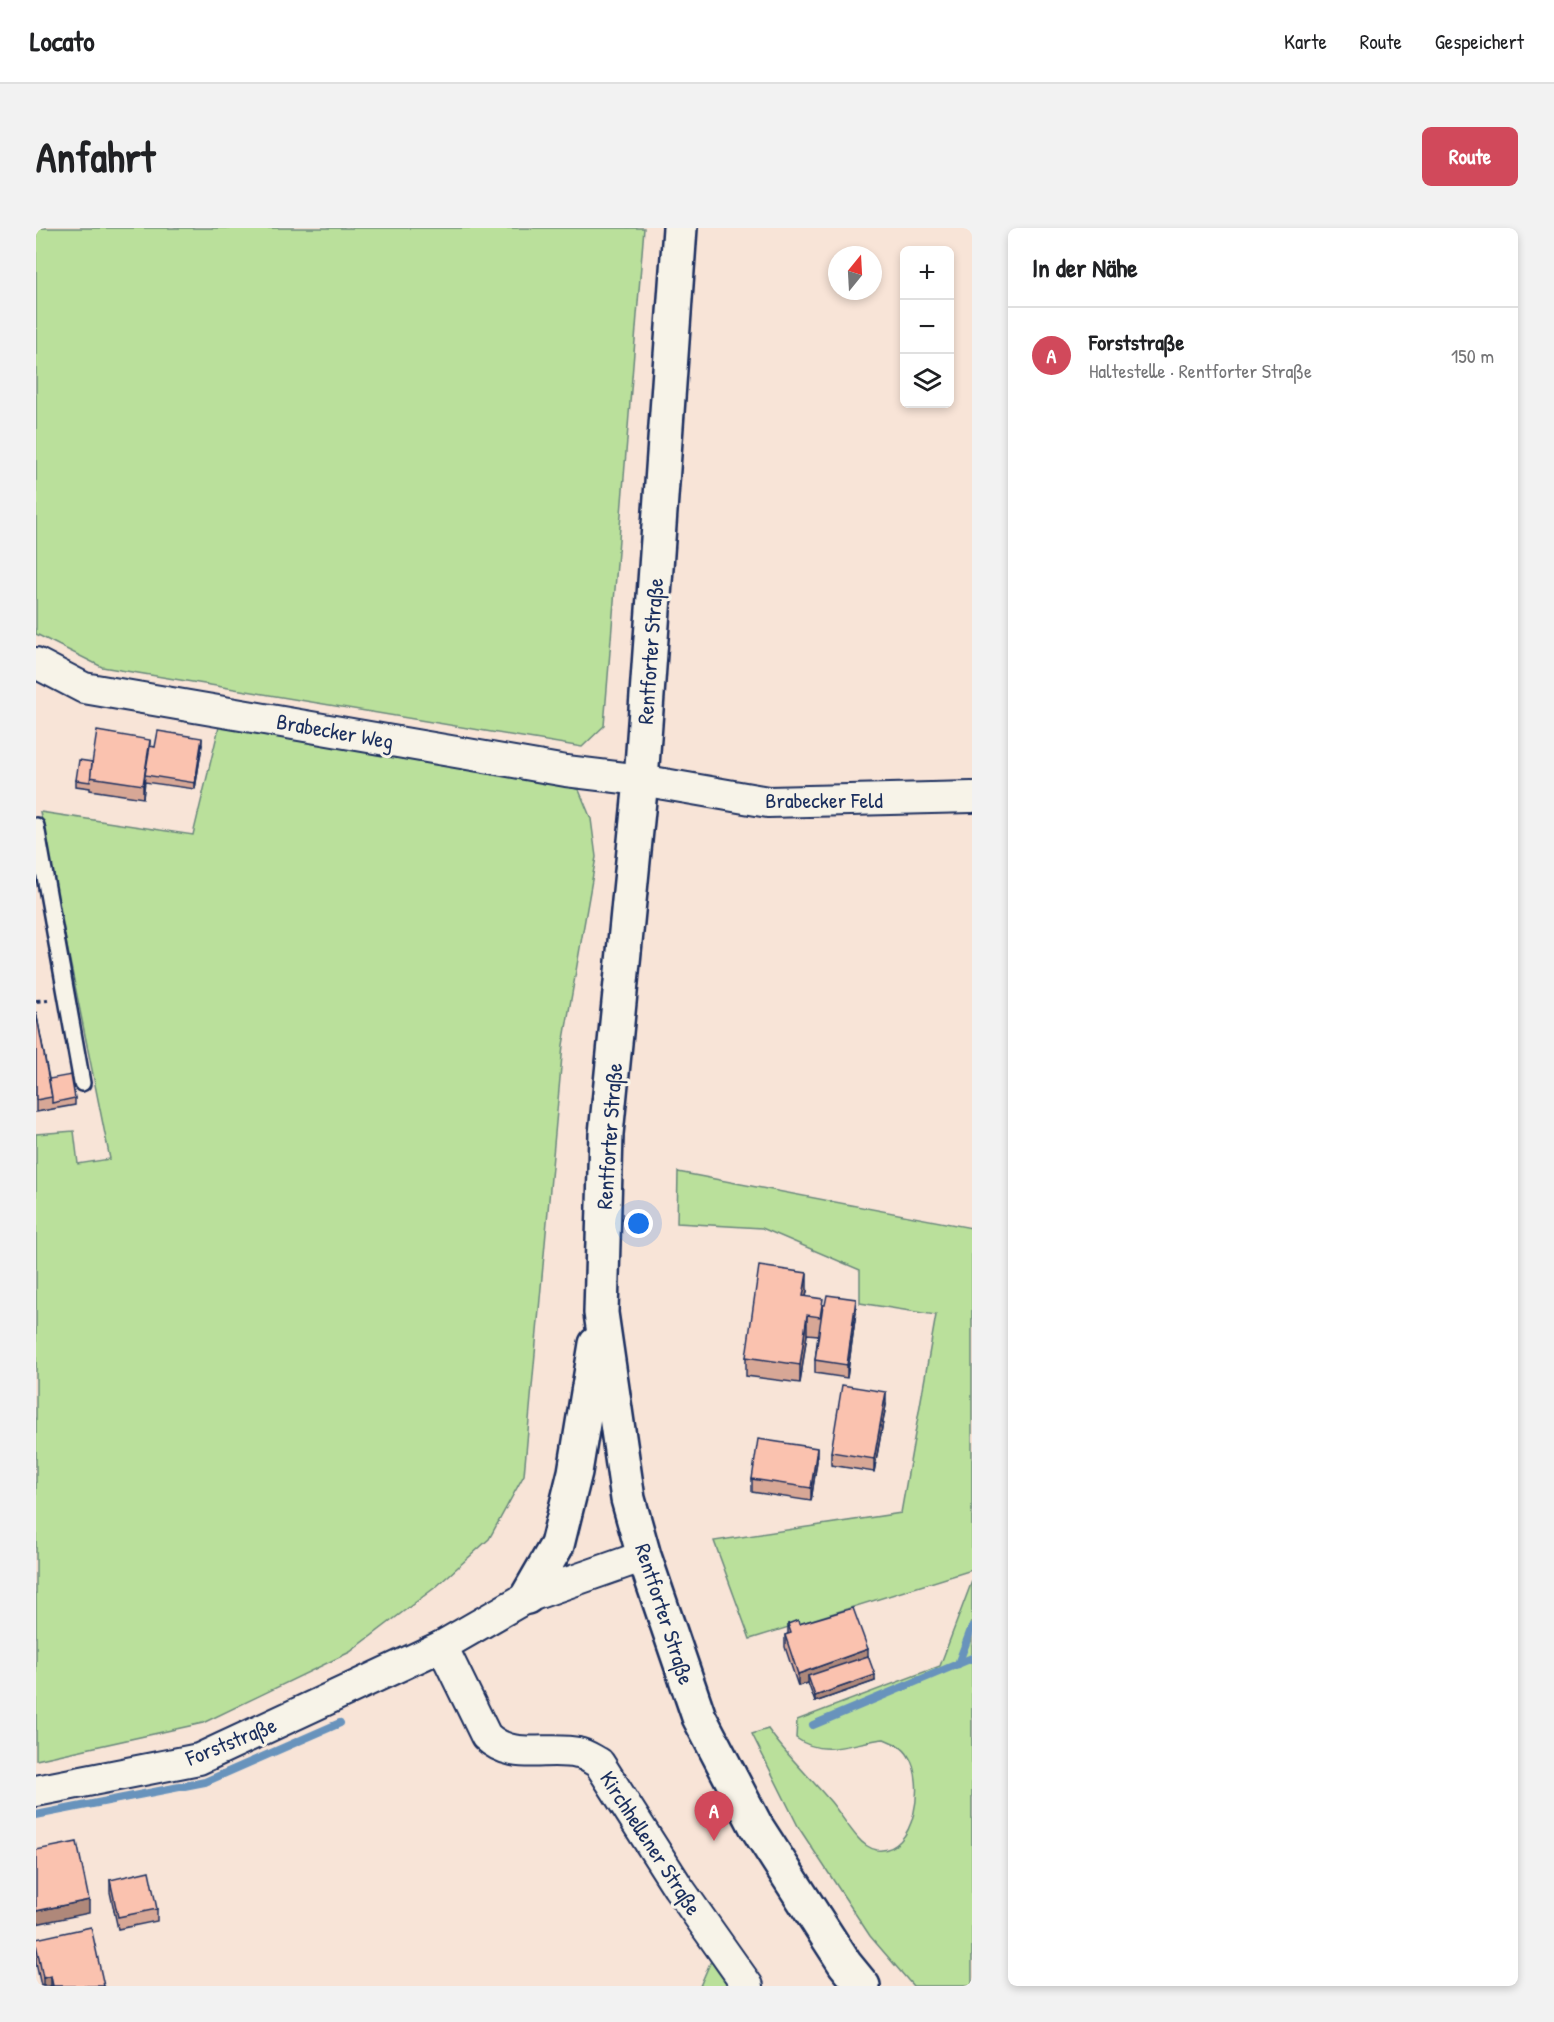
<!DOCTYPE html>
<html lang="de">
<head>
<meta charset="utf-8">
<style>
  body { margin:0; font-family:"Patrick Hand",sans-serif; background:#f2f2f2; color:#202124 }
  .controls { position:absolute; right:18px; top:18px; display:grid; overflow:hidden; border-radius:9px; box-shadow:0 3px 9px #0003 }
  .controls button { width:54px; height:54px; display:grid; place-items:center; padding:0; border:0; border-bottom:2px solid #e0e0e0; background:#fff; color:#202124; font:30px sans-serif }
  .compass { position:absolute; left:792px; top:18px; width:54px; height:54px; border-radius:50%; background:#fff; box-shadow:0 3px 9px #0003; rotate:18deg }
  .you { position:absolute; left:603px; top:996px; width:21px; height:21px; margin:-15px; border:4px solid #fff; border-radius:50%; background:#1a73e8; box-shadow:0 0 0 9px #1a73e833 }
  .badge { display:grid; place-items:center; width:39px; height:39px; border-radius:50%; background:#d1495b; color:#fff; font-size:20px; font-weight:700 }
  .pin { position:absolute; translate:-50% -50px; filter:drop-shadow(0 2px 3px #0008) }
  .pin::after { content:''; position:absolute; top:32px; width:21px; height:18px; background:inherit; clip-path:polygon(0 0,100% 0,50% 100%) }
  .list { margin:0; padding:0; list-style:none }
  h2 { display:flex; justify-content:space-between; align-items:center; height:78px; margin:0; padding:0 24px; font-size:26px }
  h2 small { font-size:20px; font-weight:400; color:#757577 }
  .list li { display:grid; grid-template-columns:39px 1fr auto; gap:18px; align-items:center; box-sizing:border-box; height:96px; padding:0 24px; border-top:2px solid #e0e0e0 }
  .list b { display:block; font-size:22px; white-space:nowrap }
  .list p { margin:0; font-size:20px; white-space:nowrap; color:#757577 }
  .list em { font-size:20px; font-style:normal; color:#757577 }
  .icon { flex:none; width:33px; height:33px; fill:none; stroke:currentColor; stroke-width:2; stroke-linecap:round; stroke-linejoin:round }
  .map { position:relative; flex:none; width:936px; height:1758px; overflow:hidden; border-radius:9px }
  header { display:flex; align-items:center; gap:36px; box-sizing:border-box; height:84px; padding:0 30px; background:#fff; border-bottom:2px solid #e0e0e0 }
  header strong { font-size:28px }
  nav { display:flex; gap:33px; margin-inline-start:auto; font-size:21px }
  .intro { display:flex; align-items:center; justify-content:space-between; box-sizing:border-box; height:144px; padding:0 36px }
  h1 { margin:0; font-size:42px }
  .button { padding:15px 27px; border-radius:9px; background:#d1495b; color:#fff; font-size:21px; font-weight:700 }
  main { display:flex; gap:36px; padding:0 36px }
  aside { flex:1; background:#fff; border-radius:9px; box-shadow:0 3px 9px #0003 }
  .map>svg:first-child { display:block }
  .green { fill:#bae09b; stroke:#6a887c; stroke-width:1.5 }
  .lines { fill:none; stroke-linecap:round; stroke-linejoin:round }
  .stream { stroke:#6893bc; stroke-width:8 }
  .lane-casing { stroke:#1b2f5e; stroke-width:20 }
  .street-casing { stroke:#1b2f5e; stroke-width:34 }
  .secondary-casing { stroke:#1b2f5e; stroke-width:38 }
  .path { stroke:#1b2f5e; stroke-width:4; stroke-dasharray:4.5 4.5; stroke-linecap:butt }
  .lane { stroke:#f7f3e8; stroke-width:15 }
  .street { stroke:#f7f3e8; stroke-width:30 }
  .secondary { stroke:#f7f3e8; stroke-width:33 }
  .wall { fill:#d7a796; stroke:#1b2f5e; stroke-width:1.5 }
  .shaded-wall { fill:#af887a; stroke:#1b2f5e; stroke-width:1.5 }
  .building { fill:#fac2af; stroke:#1b2f5e; stroke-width:1.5 }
  .labels { text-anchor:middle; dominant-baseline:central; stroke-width:6; stroke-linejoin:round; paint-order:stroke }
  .street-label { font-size:22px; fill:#1b2f5e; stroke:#f7f3e8 }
</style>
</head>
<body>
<header>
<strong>Locato</strong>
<nav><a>Karte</a><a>Route</a><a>Gespeichert</a></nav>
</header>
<div class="intro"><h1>Anfahrt</h1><a class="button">Route</a></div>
<main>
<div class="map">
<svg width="936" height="1758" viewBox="0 0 936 1758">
  <rect width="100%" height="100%" fill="#f8e4d7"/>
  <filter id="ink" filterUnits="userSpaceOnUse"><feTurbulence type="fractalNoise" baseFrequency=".0167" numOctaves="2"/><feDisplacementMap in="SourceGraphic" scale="12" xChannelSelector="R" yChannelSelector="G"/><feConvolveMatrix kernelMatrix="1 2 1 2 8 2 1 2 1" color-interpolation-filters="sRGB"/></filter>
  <g filter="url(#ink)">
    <g class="green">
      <polygon points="0,0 608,0 568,498 546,519 66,439 0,406"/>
      <polygon points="183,499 515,552 543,562 555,591 560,629 527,817 488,1247 453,1311 401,1358 314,1424 167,1495 0,1532 0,906 38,903 42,936 74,931 4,584 157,607"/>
      <polygon points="642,944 936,1000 936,1342 714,1411 678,1313 865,1285 900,1087 824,1075 824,1042 726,1000 641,995"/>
      <path d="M936 1353V1758H877L834 1708 763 1600 716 1506 732 1501C750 1527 774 1549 795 1574 804 1585 812 1599 822 1610 826 1615 834 1621 841 1622 880 1626 889 1553 873 1529 868 1519 858 1515 848 1511 817 1514 789 1531 760 1510L761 1492 904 1438Z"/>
      <polygon points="678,1726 702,1758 664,1758"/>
    </g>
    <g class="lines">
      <g class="stream">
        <polyline points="922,1436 936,1399"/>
        <polyline points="777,1497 936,1430"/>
        <polyline points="0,1587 169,1554 304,1495"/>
      </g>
      <g class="lane-casing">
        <polyline id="lane" points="0,598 46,855"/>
      </g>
      <g class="street-casing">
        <g id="street">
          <polyline points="0,435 48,460 530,543 605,552 732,574 936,569"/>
          <path d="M406 1418 450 1508C477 1534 509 1518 542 1525 549 1526 557 1532 563 1535L642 1659 712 1758"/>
          <polyline points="0,1563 163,1531 406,1418 491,1369 608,1328"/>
        </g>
      </g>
      <g class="secondary-casing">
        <g id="secondary">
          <polyline points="644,0 605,552 570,906 565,1085 592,1271 608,1328 663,1489 720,1598 809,1736 827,1758"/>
          <polyline points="491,1369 521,1317 539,1244 560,1116"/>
        </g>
      </g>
      <polyline class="path" points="0,773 12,772"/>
      <use href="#lane" class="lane"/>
      <use href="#street" class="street"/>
      <use href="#secondary" class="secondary"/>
    </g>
    <g class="wall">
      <polygon points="166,517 159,561 109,554 107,570 54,562 54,560 40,558 40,552 56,534 119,519"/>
      <polygon points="0,784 13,851 39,870 39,877 0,884"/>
      <polygon points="771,1063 770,1068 787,1077 820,1084 811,1150 779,1145 779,1132 782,1107 771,1106 764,1155 710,1148 710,1129"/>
      <polygon points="850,1177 838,1244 795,1237 795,1224"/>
      <polygon points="781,1233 775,1273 716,1264 716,1251"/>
      <polygon points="752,1396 763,1396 832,1428 839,1453 779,1474 772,1455 762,1458 749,1419 749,1407 752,1406"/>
      <polygon points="74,1652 121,1681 121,1693 82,1701 74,1664"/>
      <polygon points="0,1711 68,1758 5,1758 0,1735"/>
    </g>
    <g class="shaded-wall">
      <polygon points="166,510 166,517 159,561 159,555"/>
      <polygon points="114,512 114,524 109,547 107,570 107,557"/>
      <polygon points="771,1045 771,1063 767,1086 767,1068"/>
      <polygon points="820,1071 820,1084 811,1150 811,1137"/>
      <polygon points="771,1087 771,1106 764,1155 764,1137"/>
      <polygon points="850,1164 850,1177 838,1244 838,1231"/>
      <polygon points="781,1220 781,1233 775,1273 775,1260"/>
      <polygon points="832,1421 832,1434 772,1448 772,1455 762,1458 762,1446"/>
      <polygon points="839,1447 839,1453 779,1474 779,1468"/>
      <polygon points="53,1672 53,1685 0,1696 0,1683"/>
      <polygon points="15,1748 15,1758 7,1758 7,1750"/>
    </g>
    <g class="building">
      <polygon points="61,503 114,512 107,557 54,549"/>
      <polygon points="122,503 166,510 159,555 109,547 114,518 119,519"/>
      <polygon points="43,532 56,534 54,554 40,552"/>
      <polygon points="0,784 16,869 0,872"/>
      <polygon points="35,847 39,870 16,875 16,869 13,851"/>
      <polygon points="723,1038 771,1045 767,1068 787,1071 784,1089 771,1087 764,1137 710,1129"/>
      <polygon points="791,1067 820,1071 811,1137 779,1132 787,1077 789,1077"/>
      <polygon points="806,1157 850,1164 838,1231 795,1224"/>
      <polygon points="722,1211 781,1220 775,1260 716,1251"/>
      <polygon points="817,1380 832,1421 762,1446 749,1407 755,1405 752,1396 762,1392 763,1396"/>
      <polygon points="832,1428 839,1447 779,1468 772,1448"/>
      <polygon points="41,1614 53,1672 0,1683 0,1622"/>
      <polygon points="113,1643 121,1681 82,1689 74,1652"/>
      <polygon points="55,1699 68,1758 17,1758 15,1748 7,1750 0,1716 0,1711"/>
    </g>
  </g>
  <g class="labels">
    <g class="street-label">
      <text transform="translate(614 423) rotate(-86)">Rentforter Straße</text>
      <text transform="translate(299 503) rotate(10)">Brabecker Weg</text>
      <text x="788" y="572">Brabecker Feld</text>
      <text transform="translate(573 908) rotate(-86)">Rentforter Straße</text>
      <text transform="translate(629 1386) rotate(72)">Rentforter Straße</text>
      <text transform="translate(195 1513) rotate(-22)">Forststraße</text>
      <text transform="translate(615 1615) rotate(57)">Kirchhellener Straße</text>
    </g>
  </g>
</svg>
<div class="controls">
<button>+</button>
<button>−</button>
<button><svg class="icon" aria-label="layers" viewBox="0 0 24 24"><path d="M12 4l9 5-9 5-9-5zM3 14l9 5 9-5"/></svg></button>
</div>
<svg class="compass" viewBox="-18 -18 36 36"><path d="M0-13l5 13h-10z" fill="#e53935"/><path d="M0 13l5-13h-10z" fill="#757577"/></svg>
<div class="you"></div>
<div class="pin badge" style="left:678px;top:1613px">A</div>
</div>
<aside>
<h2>In der Nähe<small></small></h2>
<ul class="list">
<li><span class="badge">A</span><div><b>Forststraße</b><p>Haltestelle · Rentforter Straße</p></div><em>150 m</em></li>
</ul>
</aside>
</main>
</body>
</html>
